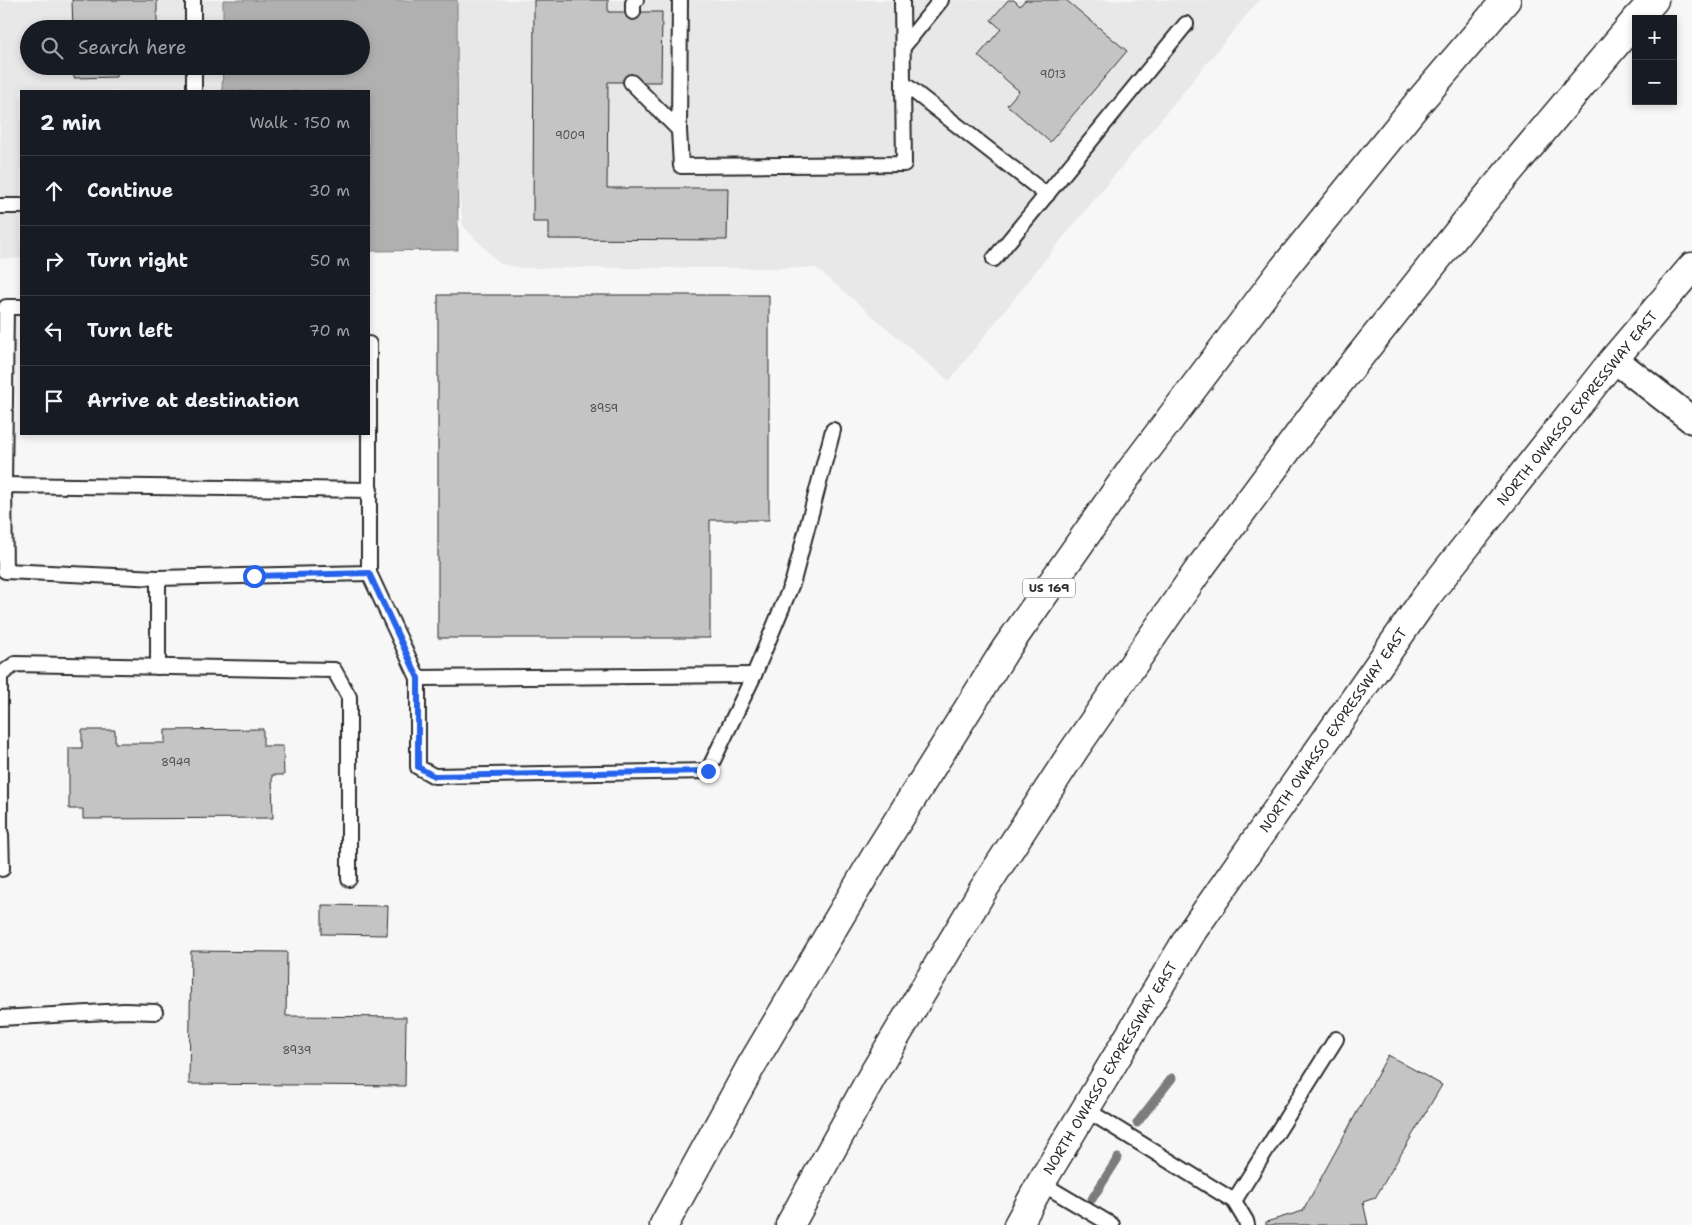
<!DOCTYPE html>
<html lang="en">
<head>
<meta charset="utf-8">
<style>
  body { margin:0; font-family:"Shantell Sans",sans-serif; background:#242831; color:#f1f3f6 }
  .controls { position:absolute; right:15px; top:15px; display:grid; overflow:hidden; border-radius:0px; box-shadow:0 2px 8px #0003 }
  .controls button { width:45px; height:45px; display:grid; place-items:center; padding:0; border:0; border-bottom:1px solid #363941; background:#171b24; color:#f1f3f6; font:25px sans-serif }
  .stop { position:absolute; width:15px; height:15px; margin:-11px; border:4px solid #2563eb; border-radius:50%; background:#fff }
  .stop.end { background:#2563eb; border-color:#fff; box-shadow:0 1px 5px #0008 }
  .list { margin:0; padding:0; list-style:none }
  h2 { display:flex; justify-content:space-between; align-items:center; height:65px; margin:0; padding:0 20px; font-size:21px }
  h2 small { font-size:16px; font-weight:400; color:#9ea1a6 }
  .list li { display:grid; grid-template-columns:32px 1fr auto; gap:15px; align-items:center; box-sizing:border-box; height:70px; padding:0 20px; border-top:1px solid #363941 }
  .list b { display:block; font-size:19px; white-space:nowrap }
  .list em { font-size:16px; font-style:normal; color:#9ea1a6 }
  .icon { flex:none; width:28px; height:28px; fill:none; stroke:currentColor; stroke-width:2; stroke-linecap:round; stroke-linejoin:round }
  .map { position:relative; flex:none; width:1692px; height:1225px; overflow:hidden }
  .search { position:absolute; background:#171b24; box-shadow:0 2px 8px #0003; left:20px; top:20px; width:350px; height:55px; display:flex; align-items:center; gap:12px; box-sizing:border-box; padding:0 18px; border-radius:28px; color:#9ea1a6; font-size:19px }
  .panel { position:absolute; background:#171b24; box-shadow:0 2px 8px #0003; left:20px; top:90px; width:350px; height:345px; border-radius:0px }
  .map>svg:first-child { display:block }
  .built { fill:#e8e8e8 }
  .water { fill:#b0b0b0; stroke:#7b7b7b }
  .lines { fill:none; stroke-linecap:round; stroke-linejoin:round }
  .stream { stroke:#7b7b7b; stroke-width:9 }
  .building { fill:#c4c4c4; stroke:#2b2b2b }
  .service-casing { stroke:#2b2b2b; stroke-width:18 }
  .minor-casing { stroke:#2b2b2b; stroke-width:30 }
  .tertiary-casing { stroke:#2b2b2b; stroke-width:31 }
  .motorway-casing { stroke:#2b2b2b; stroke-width:31 }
  .service { stroke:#fff; stroke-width:14 }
  .minor { stroke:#fff; stroke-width:26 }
  .tertiary { stroke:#fff; stroke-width:28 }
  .motorway { stroke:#fff; stroke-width:28 }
  .route { stroke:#2563eb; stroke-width:6 }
  .labels { text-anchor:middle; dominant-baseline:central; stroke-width:5; stroke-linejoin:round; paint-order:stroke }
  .number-label { font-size:11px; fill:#515151 }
  .shield { fill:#fff; stroke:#6b6b6b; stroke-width:1 }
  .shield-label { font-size:12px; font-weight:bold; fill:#2b2b2b }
  .street-label { font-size:14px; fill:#2b2b2b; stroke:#fff }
</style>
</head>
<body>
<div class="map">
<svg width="1692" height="1225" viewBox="0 0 1692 1225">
  <rect width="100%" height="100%" fill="#f7f7f7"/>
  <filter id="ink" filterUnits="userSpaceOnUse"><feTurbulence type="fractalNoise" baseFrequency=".02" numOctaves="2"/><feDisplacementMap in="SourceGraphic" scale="10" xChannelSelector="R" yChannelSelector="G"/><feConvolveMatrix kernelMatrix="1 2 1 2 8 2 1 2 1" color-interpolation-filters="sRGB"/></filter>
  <g filter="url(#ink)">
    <g class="built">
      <polygon points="0,0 223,0 223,29 29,29 29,66 223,66 222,91 21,91 21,258 0,259"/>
      <polygon points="457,0 1259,0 1048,256 949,381 816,268 522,268 500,264 463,226 459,191"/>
    </g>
    <polygon class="water" points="223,0 457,0 458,250 369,251 369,91 222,91 223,66 361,66 361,29 223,29"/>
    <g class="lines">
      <g class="stream">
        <polyline points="1137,1123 1172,1078"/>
        <polyline points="1092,1199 1118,1158"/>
      </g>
    </g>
    <g class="building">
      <polygon points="72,0 157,0 157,29 73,29"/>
      <polygon points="534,0 608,0 608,12 662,12 661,82 608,82 607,188 728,188 727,240 549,239 549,222 533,222"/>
      <polygon points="1008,0 1014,0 1020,6 1025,0 1066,0 1127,51 1050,142 1007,105 1019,91 978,56 1001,29 991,20"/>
      <polygon points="73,66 116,66 116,77 74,78"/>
      <polygon points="438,295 769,295 769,520 710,520 710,638 438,638"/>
      <polygon points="263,729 263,746 283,746 284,775 272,775 273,818 83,819 83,809 69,809 69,748 82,748 82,730 115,730 115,743 165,743 165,730"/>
      <polygon points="322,905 388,906 387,935 322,934"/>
      <polygon points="191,951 287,952 286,1016 406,1017 405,1086 189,1084"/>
      <polygon points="1388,1055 1442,1085 1375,1198 1363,1202 1368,1225 1266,1225 1266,1222 1303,1211"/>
    </g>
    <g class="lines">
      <g class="service-casing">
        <g id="service">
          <polyline points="193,0 193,29"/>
          <polyline points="680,0 679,130 681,166 904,164 902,0"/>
          <polyline points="633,12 633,3 636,0"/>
          <polyline points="903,47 941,0"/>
          <polyline points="194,66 194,91"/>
          <polyline points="631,82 679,130"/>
          <polyline points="903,83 1047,195"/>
          <polyline points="0,206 21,206"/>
          <polyline points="994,259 1186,24"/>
          <polyline points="21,307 6,307 4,485 5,571 158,578 369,573 369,344"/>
          <polyline points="0,485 370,490"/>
          <polyline points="369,573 418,678 418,767 434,776 708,771 754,675 793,581 833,430"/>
          <polyline points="158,578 158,667"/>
          <polyline points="418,678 754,675"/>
          <polyline points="0,834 0,675 15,664 334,670 349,697 349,879"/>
          <polyline points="1,834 2,869"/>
          <polyline points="0,1018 124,1011 155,1012"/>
          <polyline points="1085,1109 1234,1201 1246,1221 1247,1225"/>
          <polyline points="1041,1183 1112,1225"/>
          <polyline points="1234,1201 1336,1039"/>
        </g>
      </g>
      <g class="minor-casing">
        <polyline id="minor" points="1614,359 1692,420"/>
      </g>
      <g class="tertiary-casing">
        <polyline id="tertiary" points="1018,1225 1041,1183 1193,930 1426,597 1614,359 1692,267"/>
      </g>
      <g class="motorway-casing">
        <g id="motorway">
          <polyline points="1637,19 1654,0"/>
          <polyline points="664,1225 751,1066 877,854 1005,650 1132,469 1284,268 1418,103 1506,0"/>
          <polyline points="790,1225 871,1078 983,890 1074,750 1197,572 1314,414 1467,221 1636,20"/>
        </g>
      </g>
      <use href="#service" class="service"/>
      <use href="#minor" class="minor"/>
      <use href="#tertiary" class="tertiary"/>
      <use href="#motorway" class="motorway"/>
    </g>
  </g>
  <g class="lines" filter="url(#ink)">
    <polyline class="route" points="254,576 369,573 418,678 418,767 434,776 708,771"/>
  </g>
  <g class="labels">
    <g class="number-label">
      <text x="1053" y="74">9013</text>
      <text x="570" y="135">9009</text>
      <text x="604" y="408">8959</text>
      <text x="176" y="762">8949</text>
      <text x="297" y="1050">8939</text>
    </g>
    <rect class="shield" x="1023" y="578.5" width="52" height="19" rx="4"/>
    <g class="shield-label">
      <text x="1049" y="588">US 169</text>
    </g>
    <g class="street-label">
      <text transform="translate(1577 408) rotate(-51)">NORTH OWASSO EXPRESSWAY EAST</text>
      <text transform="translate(1333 730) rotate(-55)">NORTH OWASSO EXPRESSWAY EAST</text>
      <text transform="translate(1110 1068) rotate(-59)">NORTH OWASSO EXPRESSWAY EAST</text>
    </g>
  </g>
</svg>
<div class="controls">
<button>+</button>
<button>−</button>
</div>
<div class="stop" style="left:254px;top:576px"></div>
<div class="stop end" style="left:708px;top:771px"></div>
<div class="search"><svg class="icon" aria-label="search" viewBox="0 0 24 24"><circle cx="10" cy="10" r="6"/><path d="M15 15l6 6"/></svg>Search here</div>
<section class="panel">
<h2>2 min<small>Walk · 150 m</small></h2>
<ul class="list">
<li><svg class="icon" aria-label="ahead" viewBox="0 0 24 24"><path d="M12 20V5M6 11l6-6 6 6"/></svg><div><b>Continue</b></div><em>30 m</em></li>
<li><svg class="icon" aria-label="right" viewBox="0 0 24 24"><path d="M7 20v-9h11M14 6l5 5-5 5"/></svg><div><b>Turn right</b></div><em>50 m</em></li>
<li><svg class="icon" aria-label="left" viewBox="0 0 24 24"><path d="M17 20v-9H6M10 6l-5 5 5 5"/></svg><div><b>Turn left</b></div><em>70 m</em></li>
<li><svg class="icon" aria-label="arrive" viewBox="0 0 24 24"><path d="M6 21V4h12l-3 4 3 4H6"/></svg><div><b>Arrive at destination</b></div></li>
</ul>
</section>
</div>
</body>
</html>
